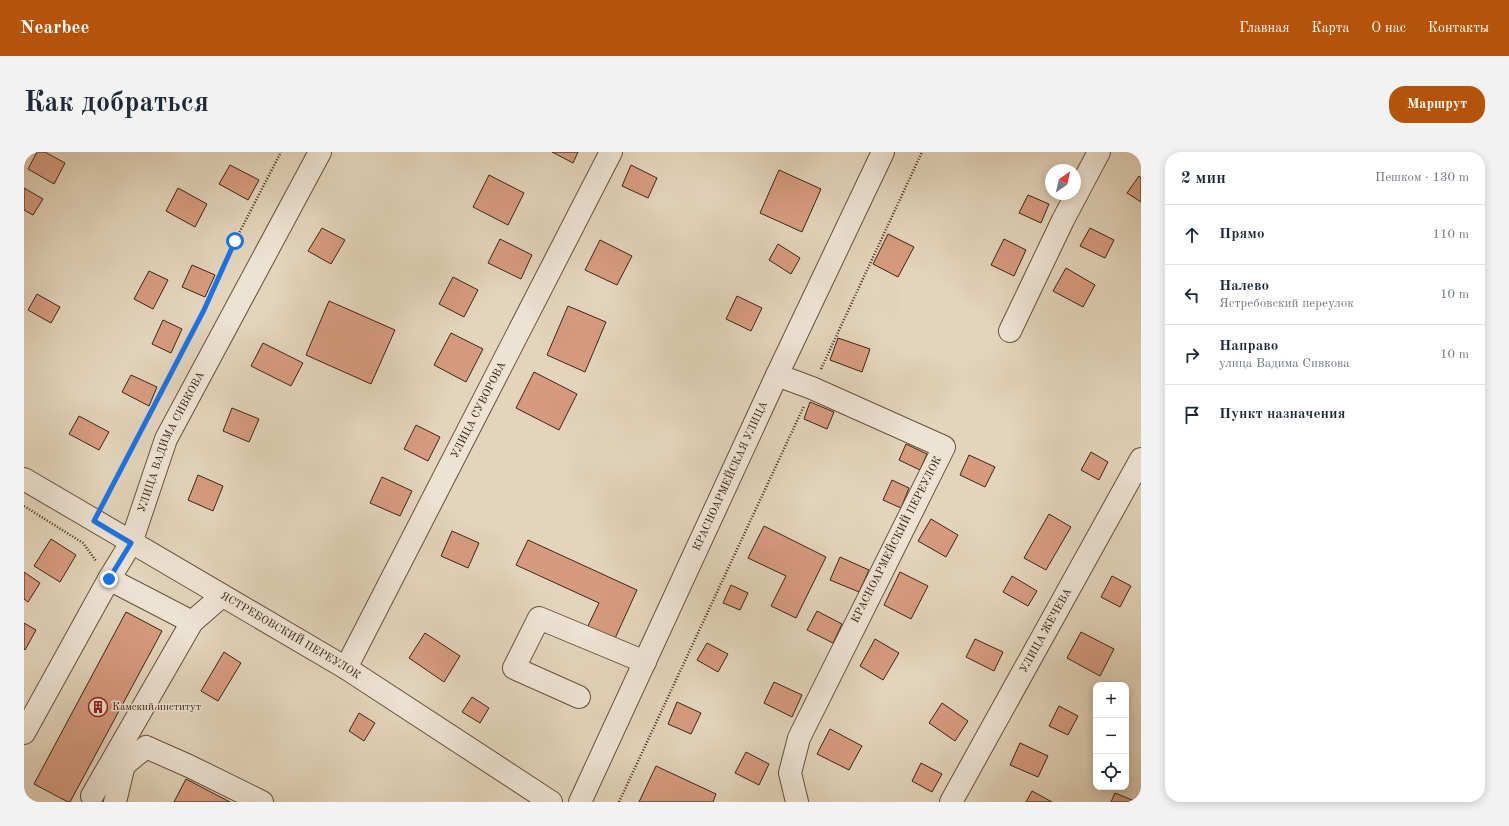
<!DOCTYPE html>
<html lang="ru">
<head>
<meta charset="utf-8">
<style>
  body { margin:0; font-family:"Old Standard TT",serif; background:#f2f2f3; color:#1f2937 }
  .controls { position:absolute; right:12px; bottom:12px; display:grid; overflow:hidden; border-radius:8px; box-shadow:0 2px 10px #0003 }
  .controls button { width:36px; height:36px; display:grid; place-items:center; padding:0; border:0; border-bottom:1px solid #e0e1e3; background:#fff; color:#1f2937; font:20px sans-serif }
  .compass { position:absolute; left:1021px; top:12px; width:36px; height:36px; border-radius:50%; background:#fff; box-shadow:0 2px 10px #0003; rotate:34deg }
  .stop { position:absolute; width:12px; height:12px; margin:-9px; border:3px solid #1a73e8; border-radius:50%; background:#fff }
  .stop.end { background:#1a73e8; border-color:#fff; box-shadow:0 1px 4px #0008 }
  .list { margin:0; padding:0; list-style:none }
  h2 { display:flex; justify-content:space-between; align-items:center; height:52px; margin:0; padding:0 16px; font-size:17px }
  h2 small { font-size:13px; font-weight:400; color:#747a83 }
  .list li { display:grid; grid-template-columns:26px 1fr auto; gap:12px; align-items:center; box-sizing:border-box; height:60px; padding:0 16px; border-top:1px solid #e0e1e3 }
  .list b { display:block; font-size:15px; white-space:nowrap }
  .list p { margin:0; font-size:13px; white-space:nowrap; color:#747a83 }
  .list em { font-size:13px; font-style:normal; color:#747a83 }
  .icon { flex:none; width:22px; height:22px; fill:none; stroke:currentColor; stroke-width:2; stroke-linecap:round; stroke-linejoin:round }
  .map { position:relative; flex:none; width:1117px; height:650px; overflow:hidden; border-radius:16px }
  header { display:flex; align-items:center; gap:24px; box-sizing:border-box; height:56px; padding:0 20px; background:#b45309; color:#fff }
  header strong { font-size:19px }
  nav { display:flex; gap:22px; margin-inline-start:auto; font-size:14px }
  .intro { display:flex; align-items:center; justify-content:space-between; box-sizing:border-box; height:96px; padding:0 24px }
  h1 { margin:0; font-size:28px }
  .button { padding:10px 18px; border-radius:16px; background:#b45309; color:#fff; font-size:14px; font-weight:700 }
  main { display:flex; gap:24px; padding:0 24px }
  aside { flex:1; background:#fff; border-radius:16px; box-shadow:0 2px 10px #0003 }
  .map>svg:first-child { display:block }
  .building { fill:#d69b7e; stroke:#3d2513 }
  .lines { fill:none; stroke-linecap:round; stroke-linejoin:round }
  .minor-casing { stroke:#66513d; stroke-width:24 }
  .path { stroke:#3d2513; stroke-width:2.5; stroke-dasharray:1 2; stroke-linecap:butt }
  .minor { stroke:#ede3d3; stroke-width:22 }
  .route { stroke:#1a73e8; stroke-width:5 }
  .labels { text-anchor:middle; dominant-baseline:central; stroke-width:3; stroke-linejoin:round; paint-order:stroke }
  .street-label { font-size:11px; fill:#3d2513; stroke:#ede3d3 }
  .poi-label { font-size:11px; fill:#3d2513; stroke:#ede3d3; text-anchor:start }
</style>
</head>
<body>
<header>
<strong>Nearbee</strong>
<nav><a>Главная</a><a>Карта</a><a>О нас</a><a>Контакты</a></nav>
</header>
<div class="intro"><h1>Как добраться</h1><a class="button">Маршрут</a></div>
<main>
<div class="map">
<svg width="1117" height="650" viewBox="0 0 1117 650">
  <rect width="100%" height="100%" fill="#e3d4bb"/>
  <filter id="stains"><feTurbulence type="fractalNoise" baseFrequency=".005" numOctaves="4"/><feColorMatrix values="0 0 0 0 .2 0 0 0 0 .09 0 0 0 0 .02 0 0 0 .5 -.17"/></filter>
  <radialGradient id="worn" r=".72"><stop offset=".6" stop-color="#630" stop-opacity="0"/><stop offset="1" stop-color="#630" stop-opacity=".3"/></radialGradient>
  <g class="building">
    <polygon points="13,0 21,0 41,11 30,32 4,17"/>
    <polygon points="528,0 554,0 549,11"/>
    <polygon points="206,13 235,28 224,48 195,32"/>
    <polygon points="607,13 633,26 624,46 598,34"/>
    <polygon points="755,18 797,37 778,80 736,61"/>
    <polygon points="465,23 500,41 484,73 449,55"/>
    <polygon points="1115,24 1117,26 1117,50 1103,41"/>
    <polygon points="0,36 19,47 9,63 0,58"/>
    <polygon points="154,36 183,52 171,75 142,59"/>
    <polygon points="1004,43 1025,52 1017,71 995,61"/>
    <polygon points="298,76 321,88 307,112 284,99"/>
    <polygon points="1066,76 1090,88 1081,106 1056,94"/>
    <polygon points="864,82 890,95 874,125 849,112"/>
    <polygon points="476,87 508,103 497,127 464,111"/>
    <polygon points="980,87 1002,98 990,124 967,113"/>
    <polygon points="576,88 608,104 593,133 561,118"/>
    <polygon points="754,92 776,106 767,122 745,108"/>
    <polygon points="168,113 191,123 181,145 158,135"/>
    <polygon points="1042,116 1071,133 1059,155 1029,139"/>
    <polygon points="125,119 144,128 129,157 110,147"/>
    <polygon points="429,125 454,138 440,165 415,152"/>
    <polygon points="13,142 36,155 27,171 4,158"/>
    <polygon points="713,144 738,156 727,179 702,167"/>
    <polygon points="305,149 371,178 347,232 282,203"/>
    <polygon points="544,154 582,170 561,220 523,203"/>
    <polygon points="139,168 158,177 147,201 128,192"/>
    <polygon points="427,181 459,197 442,230 410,213"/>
    <polygon points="814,186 846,197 838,220 806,208"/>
    <polygon points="239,191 279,211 267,234 227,214"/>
    <polygon points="510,220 553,242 535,278 492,256"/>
    <polygon points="107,223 133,235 125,254 98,240"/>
    <polygon points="786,250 810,260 803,277 780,267"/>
    <polygon points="208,256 235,267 225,290 199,279"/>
    <polygon points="55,264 85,280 75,298 45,282"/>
    <polygon points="392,273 416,285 404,309 380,297"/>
    <polygon points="882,292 903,302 896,318 875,308"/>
    <polygon points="1067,300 1084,310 1075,328 1057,318"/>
    <polygon points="945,303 971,315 961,335 936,323"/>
    <polygon points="174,323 199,334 189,359 164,348"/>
    <polygon points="358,325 388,339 376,364 346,351"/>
    <polygon points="868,328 885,336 877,356 859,348"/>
    <polygon points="1025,362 1047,375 1022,418 1000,406"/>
    <polygon points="907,367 934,383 922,405 894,389"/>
    <polygon points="740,374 802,405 772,466 747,454 762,424 724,406"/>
    <polygon points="428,379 455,391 444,416 417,404"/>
    <polygon points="27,387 52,403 36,430 10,414"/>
    <polygon points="504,388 613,438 588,493 561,480 575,451 492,413"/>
    <polygon points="816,405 845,418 835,440 806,428"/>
    <polygon points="0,420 16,431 4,450 0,447"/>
    <polygon points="876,420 904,434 887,467 860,453"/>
    <polygon points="988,424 1013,439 1004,454 979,440"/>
    <polygon points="1088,424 1107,434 1096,455 1077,445"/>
    <polygon points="707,433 724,441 716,458 699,451"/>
    <polygon points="793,459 818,472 809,491 783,478"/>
    <polygon points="102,460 138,479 46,650 44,650 10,632"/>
    <polygon points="0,471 12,478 1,498 0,497"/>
    <polygon points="1057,480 1090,497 1076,524 1043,506"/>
    <polygon points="401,481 436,504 420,530 385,506"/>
    <polygon points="851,487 875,501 859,528 836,514"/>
    <polygon points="951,487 979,500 970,519 942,505"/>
    <polygon points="683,491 704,502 694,520 673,508"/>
    <polygon points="200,500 217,511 194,549 177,539"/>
    <polygon points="750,530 778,543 768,565 740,551"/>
    <polygon points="448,545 465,556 456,571 438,560"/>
    <polygon points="653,550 677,561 667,582 644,572"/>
    <polygon points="918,551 944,569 931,589 905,571"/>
    <polygon points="1035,554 1054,564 1044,583 1025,574"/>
    <polygon points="335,561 351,571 340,589 325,579"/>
    <polygon points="806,577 838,594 825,618 793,602"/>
    <polygon points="996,591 1024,604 1014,625 986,613"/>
    <polygon points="722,600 745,612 735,633 711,621"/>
    <polygon points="897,611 918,622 908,640 888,629"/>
    <polygon points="632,614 692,642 689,650 615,650"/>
    <polygon points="162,627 206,650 150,650"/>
    <polygon points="1008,639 1028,650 1002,650"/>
    <polygon points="1091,641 1113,650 1087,650"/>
  </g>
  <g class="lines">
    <g class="minor-casing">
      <g id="minor">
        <polyline points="986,179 1039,68 1075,0"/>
        <polyline points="753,223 788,236 920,295 775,586 766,621 773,650"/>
        <path id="s1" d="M0 327 322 516 527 650"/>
        <polyline points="168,470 198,444"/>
        <path id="s2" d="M322 516 587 0"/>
        <polyline points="555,545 490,516 515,466 621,510"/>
        <path id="s3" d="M0 581 85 427 107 391 142 287 296 0"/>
        <polyline points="68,644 168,470 85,427"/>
        <polyline points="91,650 100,613 122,595 165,614 238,650"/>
        <path id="s4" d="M556 650 753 223 859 0"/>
        <path id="s5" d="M927 650 1117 307"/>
      </g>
    </g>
    <g class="path">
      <polyline points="797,217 898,0"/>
      <polyline points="80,351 180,158 211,89 257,0"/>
      <polyline points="0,354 59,391 72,409"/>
      <polyline points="595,650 780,254"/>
    </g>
    <use href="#minor" class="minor"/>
  </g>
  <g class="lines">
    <polyline class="route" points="85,427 107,391 70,369 180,158 211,89"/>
  </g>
  <defs>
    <g id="building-ring" transform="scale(1)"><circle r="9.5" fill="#ede3d3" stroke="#8f2418" stroke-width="1.5"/><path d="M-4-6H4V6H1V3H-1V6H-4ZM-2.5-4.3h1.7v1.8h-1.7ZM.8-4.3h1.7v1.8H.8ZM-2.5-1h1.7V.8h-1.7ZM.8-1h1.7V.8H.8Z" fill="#8f2418"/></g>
  </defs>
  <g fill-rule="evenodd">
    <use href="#building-ring" x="74" y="555"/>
  </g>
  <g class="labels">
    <g class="street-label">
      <text stroke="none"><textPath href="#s2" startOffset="290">УЛИЦА СУВОРОВА</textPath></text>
      <text stroke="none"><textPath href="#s3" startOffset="327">УЛИЦА ВАДИМА СИВКОВА</textPath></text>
      <text stroke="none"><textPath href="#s4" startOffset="359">КРАСНОАРМЕЙСКАЯ УЛИЦА</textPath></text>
      <text transform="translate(873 388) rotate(-63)">КРАСНОАРМЕЙСКИЙ ПЕРЕУЛОК</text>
      <text stroke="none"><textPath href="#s5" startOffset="196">УЛИЦА ЖЕЧЕВА</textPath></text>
      <text stroke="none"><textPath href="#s1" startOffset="309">ЯСТРЕБОВСКИЙ ПЕРЕУЛОК</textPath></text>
    </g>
    <g class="poi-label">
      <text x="88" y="555">Камский институт</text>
    </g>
  </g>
  <rect width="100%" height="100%" filter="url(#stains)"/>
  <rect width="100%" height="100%" fill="url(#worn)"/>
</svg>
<div class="controls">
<button>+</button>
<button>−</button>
<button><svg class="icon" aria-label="locate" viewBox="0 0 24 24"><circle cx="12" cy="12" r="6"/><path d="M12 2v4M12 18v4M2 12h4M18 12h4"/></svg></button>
</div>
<svg class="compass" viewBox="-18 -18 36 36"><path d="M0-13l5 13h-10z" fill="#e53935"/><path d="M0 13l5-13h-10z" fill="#747a83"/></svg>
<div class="stop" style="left:211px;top:89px"></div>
<div class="stop end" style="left:85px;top:427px"></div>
</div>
<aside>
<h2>2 мин<small>Пешком · 130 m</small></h2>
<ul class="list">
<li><svg class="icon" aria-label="ahead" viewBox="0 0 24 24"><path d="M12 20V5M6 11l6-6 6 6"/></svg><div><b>Прямо</b></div><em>110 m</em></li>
<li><svg class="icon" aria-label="left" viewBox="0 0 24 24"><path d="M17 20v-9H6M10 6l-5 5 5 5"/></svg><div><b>Налево</b><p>Ястребовский переулок</p></div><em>10 m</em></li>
<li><svg class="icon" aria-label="right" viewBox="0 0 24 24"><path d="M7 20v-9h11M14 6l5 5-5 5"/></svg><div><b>Направо</b><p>улица Вадима Сивкова</p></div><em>10 m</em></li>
<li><svg class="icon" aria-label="arrive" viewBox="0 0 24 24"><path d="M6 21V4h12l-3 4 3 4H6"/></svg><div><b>Пункт назначения</b></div></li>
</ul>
</aside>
</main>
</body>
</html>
